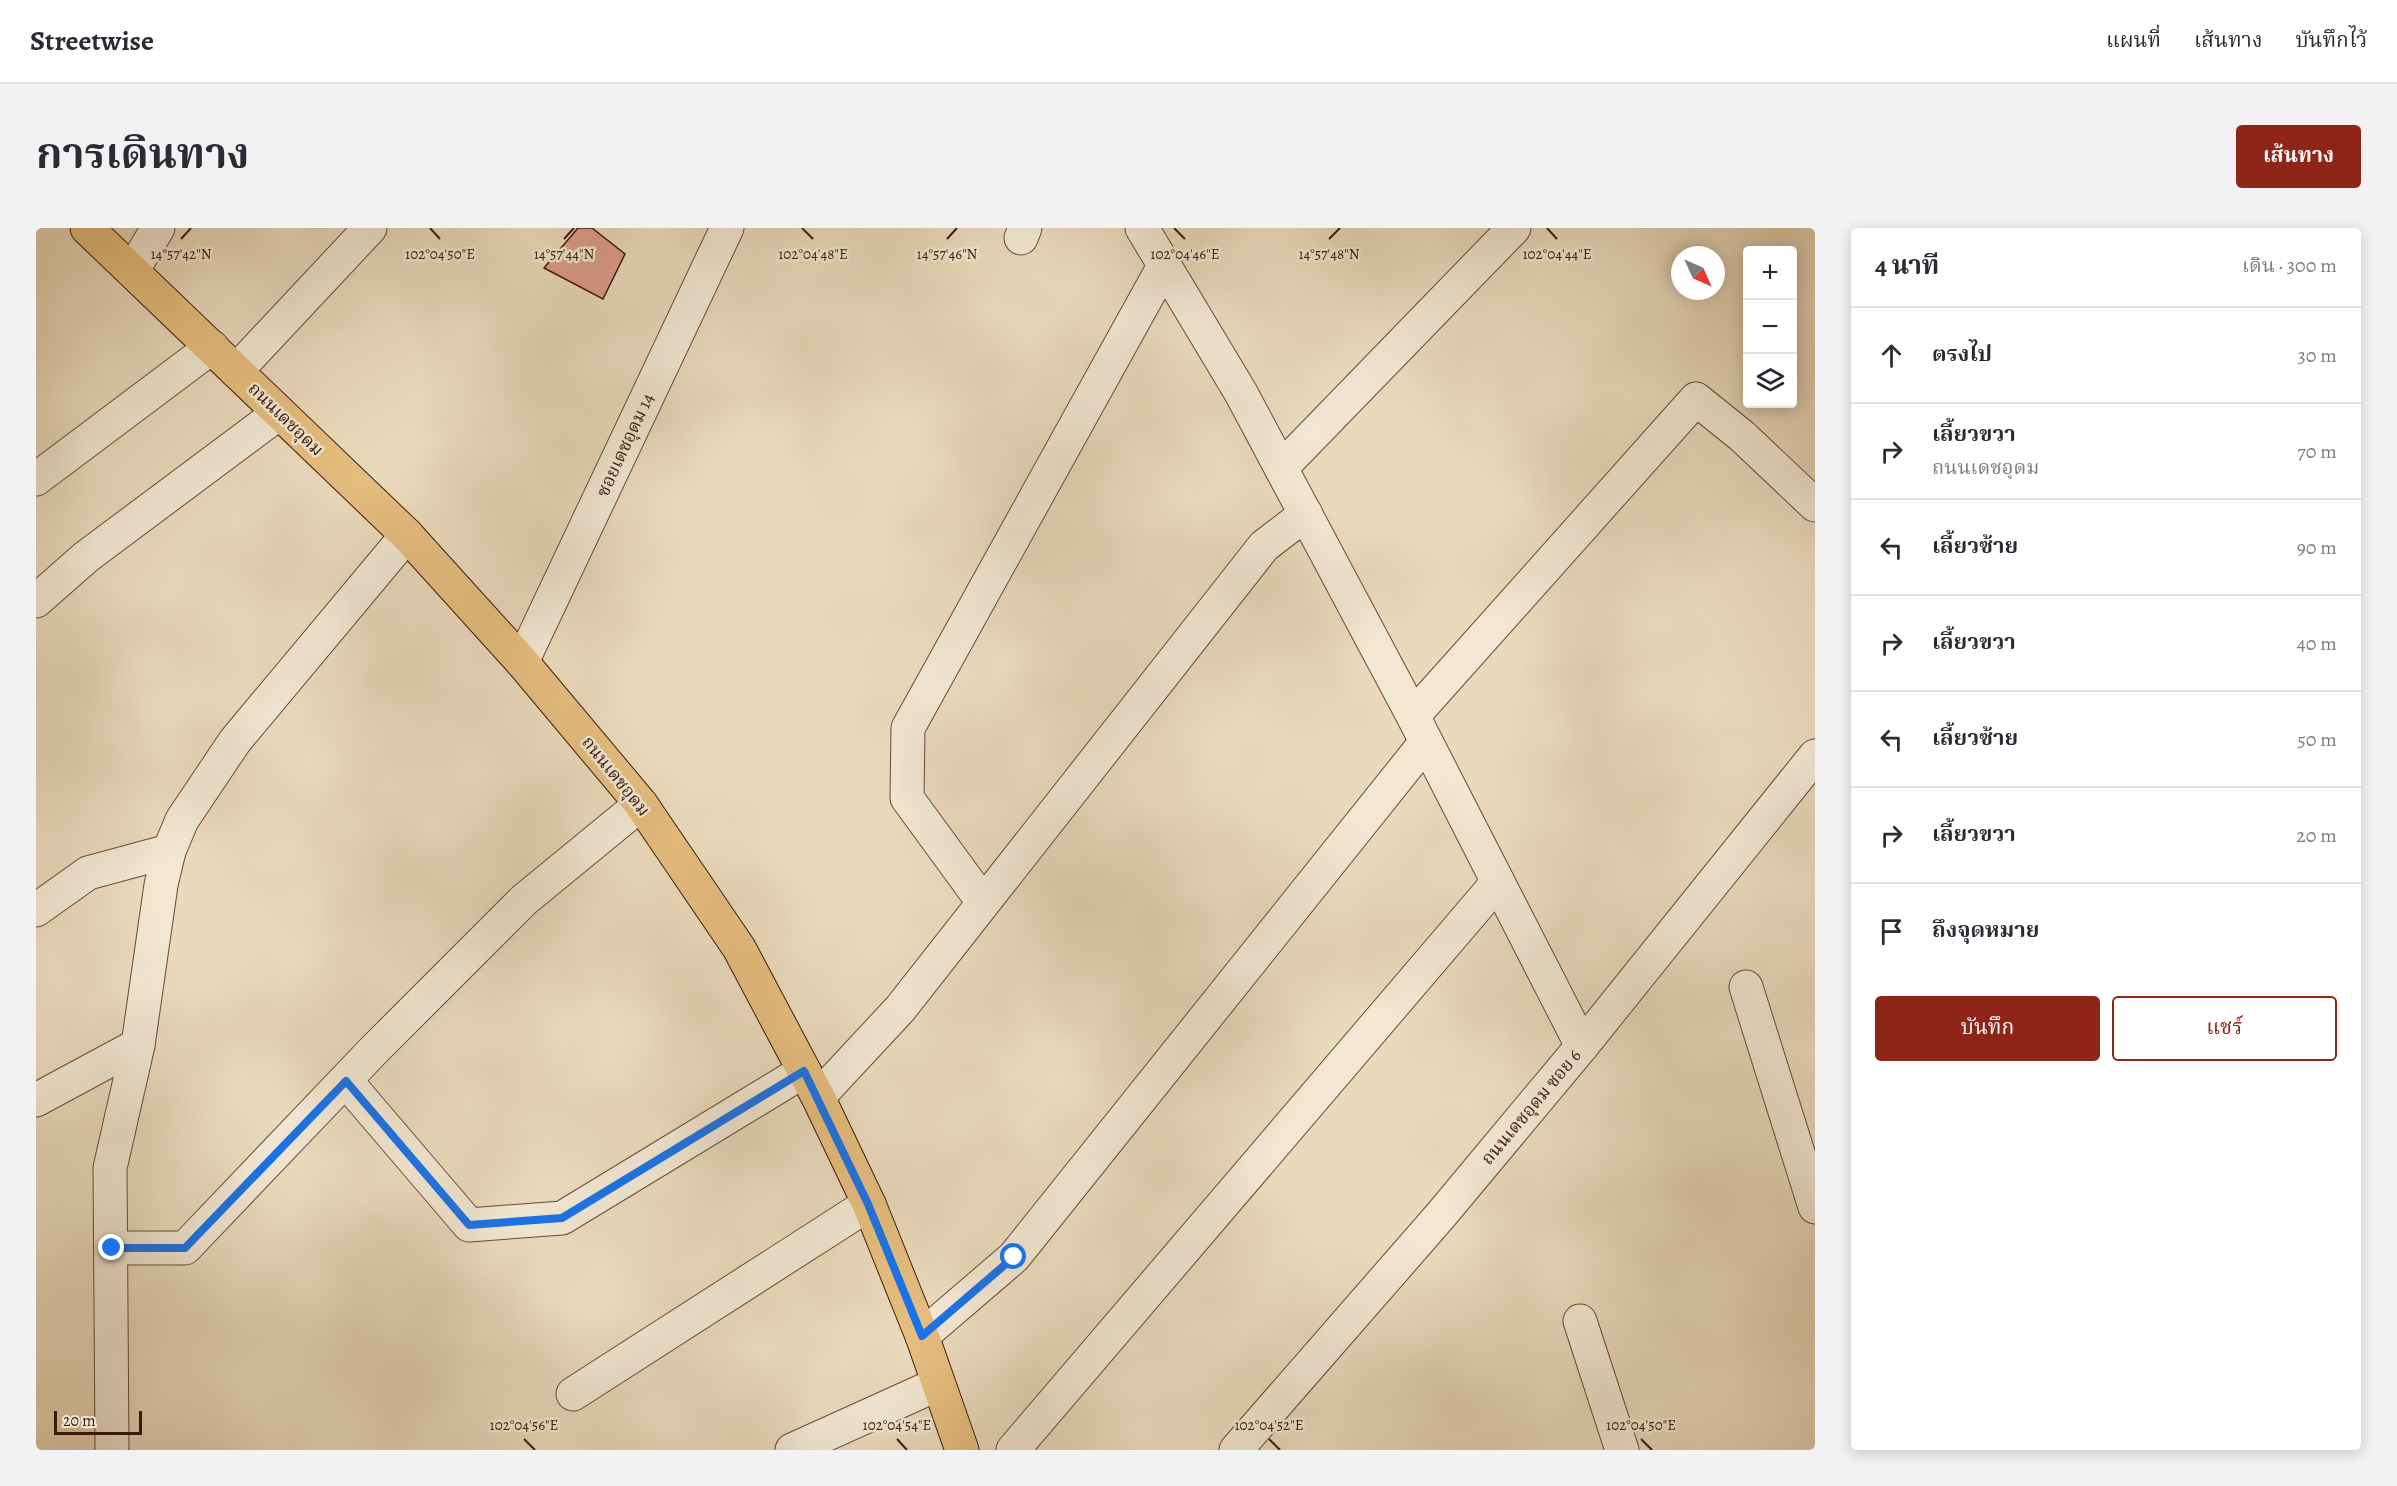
<!DOCTYPE html>
<html lang="th">
<head>
<meta charset="utf-8">
<style>
  body { margin:0; font-family:Alegreya,"Noto Serif Thai",serif; background:#f2f2f3; color:#2b2b33 }
  .controls { position:absolute; right:18px; top:18px; display:grid; overflow:hidden; border-radius:6px; box-shadow:0 3px 15px #0003 }
  .controls button { width:54px; height:54px; display:grid; place-items:center; padding:0; border:0; border-bottom:2px solid #e1e1e2; background:#fff; color:#2b2b33; font:30px sans-serif }
  .compass { position:absolute; left:1635px; top:18px; width:54px; height:54px; border-radius:50%; background:#fff; box-shadow:0 3px 15px #0003; rotate:135deg }
  .scale { position:absolute; left:18px; bottom:15px; width:88px; box-sizing:border-box; padding-left:6px; border:3px solid #3a1b0b; border-top:0; font-size:16px; line-height:21px; white-space:nowrap; color:#3a1b0b; -webkit-text-stroke:4px #f1e7d3; paint-order:stroke }
  .stop { position:absolute; width:18px; height:18px; margin:-14px; border:4px solid #1a73e8; border-radius:50%; background:#fff }
  .stop.end { background:#1a73e8; border-color:#fff; box-shadow:0 2px 6px #0008 }
  .list { margin:0; padding:0; list-style:none }
  h2 { display:flex; justify-content:space-between; align-items:center; height:78px; margin:0; padding:0 24px; font-size:26px }
  h2 small { font-size:20px; font-weight:400; color:#7c7c81 }
  .list li { display:grid; grid-template-columns:39px 1fr auto; gap:18px; align-items:center; box-sizing:border-box; height:96px; padding:0 24px; border-top:2px solid #e1e1e2 }
  .list b { display:block; font-size:22px; white-space:nowrap }
  .list p { margin:0; font-size:20px; white-space:nowrap; color:#7c7c81 }
  .list em { font-size:20px; font-style:normal; color:#7c7c81 }
  .actions { display:flex; gap:12px; padding:18px 24px }
  .actions a { flex:1; padding:14px 0; border:2px solid #8f2418; border-radius:6px; text-align:center; font-size:21px; color:#8f2418 }
  .actions .main { background:#8f2418; color:#fff }
  .icon { flex:none; width:33px; height:33px; fill:none; stroke:currentColor; stroke-width:2; stroke-linecap:round; stroke-linejoin:round }
  .map { position:relative; flex:none; width:1779px; height:1222px; overflow:hidden; border-radius:6px }
  header { display:flex; align-items:center; gap:36px; box-sizing:border-box; height:84px; padding:0 30px; background:#fff; border-bottom:2px solid #e1e1e2 }
  header strong { font-size:28px }
  nav { display:flex; gap:33px; margin-inline-start:auto; font-size:21px }
  .intro { display:flex; align-items:center; justify-content:space-between; box-sizing:border-box; height:144px; padding:0 36px }
  h1 { margin:0; font-size:42px }
  .button { padding:15px 27px; border-radius:6px; background:#8f2418; color:#fff; font-size:21px; font-weight:700 }
  main { display:flex; gap:36px; padding:0 36px }
  aside { flex:1; background:#fff; border-radius:6px; box-shadow:0 3px 15px #0003 }
  .map>svg:first-child { display:block }
  .building { fill:#dc9c8d; stroke:#3a1b0b; stroke-width:1.5 }
  .lines { fill:none; stroke-linecap:round; stroke-linejoin:round }
  .minor-casing { stroke:#664b37; stroke-width:35 }
  .major-casing { stroke:#3a1b0b; stroke-width:35 }
  .minor { stroke:#f1e7d3; stroke-width:33 }
  .major { stroke:#e5bd7e; stroke-width:33 }
  .route { stroke:#1a73e8; stroke-width:8 }
  .ticks { fill:none; stroke:#3a1b0b; stroke-width:2 }
  .labels { text-anchor:middle; dominant-baseline:central; stroke-width:5; stroke-linejoin:round; paint-order:stroke }
  .street-label { font-size:18px; fill:#3a1b0b; stroke:#f1e7d3 }
  .ticks-label { font-size:15px; text-anchor:middle; fill:#3a1b0b; stroke:#f1e7d3; stroke-width:5; stroke-linejoin:round; paint-order:stroke }
</style>
</head>
<body>
<header>
<strong>Streetwise</strong>
<nav><a>แผนที่</a><a>เส้นทาง</a><a>บันทึกไว้</a></nav>
</header>
<div class="intro"><h1>การเดินทาง</h1><a class="button">เส้นทาง</a></div>
<main>
<div class="map">
<svg width="1779" height="1222" viewBox="0 0 1779 1222">
  <rect width="100%" height="100%" fill="#eadabc"/>
  <filter id="stains"><feTurbulence type="fractalNoise" baseFrequency=".00333" numOctaves="4"/><feColorMatrix values="0 0 0 0 .2 0 0 0 0 .09 0 0 0 0 .02 0 0 0 .5 -.17"/></filter>
  <radialGradient id="worn" r=".72"><stop offset=".6" stop-color="#630" stop-opacity="0"/><stop offset="1" stop-color="#630" stop-opacity=".3"/></radialGradient>
  <polygon class="building" points="542,0 556,0 589,26 567,71 508,40"/>
  <g class="lines">
    <g class="minor-casing">
      <g id="minor">
        <polyline points="1106,0 1205,165 1377,488 1546,818"/>
        <polyline points="985,10 989,0"/>
        <polyline points="96,43 122,0"/>
        <polyline points="200,143 334,0"/>
        <polyline points="1245,240 1478,0"/>
        <polyline points="0,251 176,119"/>
        <polyline points="0,373 50,329 243,185"/>
        <polyline points="486,434 691,0"/>
        <polyline points="1377,488 1660,171 1706,208 1779,277"/>
        <polyline points="947,674 871,570 872,500 1128,38"/>
        <polyline points="0,682 52,645 133,623"/>
        <polyline points="1710,759 1779,979"/>
        <polyline points="310,853 433,997 526,990 768,843"/>
        <polyline points="782,869 864,781 1228,318 1270,286"/>
        <polyline points="0,872 102,817"/>
        <polyline points="76,1020 149,1020 338,822 488,672 605,576"/>
        <polyline points="1544,1093 1586,1222"/>
        <polyline points="886,1108 978,1029 1390,514"/>
        <polyline points="537,1166 833,976"/>
        <polyline points="76,1222 74,940 102,817 125,657 133,623 146,592 199,513 371,307"/>
        <polyline points="756,1222 902,1156"/>
        <polyline points="977,1222 1462,654"/>
        <polyline points="1200,1222 1405,987 1546,818 1779,528"/>
      </g>
    </g>
    <g class="major-casing">
      <polyline id="major" points="51,0 371,307 486,434 605,576 703,720 782,869 833,976 886,1108 926,1222"/>
    </g>
    <use href="#minor" class="minor"/>
    <use href="#major" class="major"/>
  </g>
  <g class="lines">
    <polyline class="route" points="76,1020 149,1020 310,853 433,997 526,990 768,843 832,976 886,1108 978,1029"/>
  </g>
  <path class="ticks" d="M394 0 404 11M766 0 777 11M1138 0 1149 11M1511 0 1521 11M145 11 155 0M528 11 538 0M911 11 921 0M1293 11 1304 0M488 1211 499 1222M861 1211 871 1222M1233 1211 1244 1222M1605 1211 1616 1222"/>
  <g class="labels">
    <g class="street-label">
      <text transform="translate(250 191) rotate(44)">ถนนเดชอุดม</text>
      <text transform="translate(589 217) rotate(-65)">ซอยเดชอุดม 14</text>
      <text transform="translate(580 548) rotate(51)">ถนนเดชอุดม</text>
      <text transform="translate(1495 879) rotate(-50)">ถนนเดชอุดม ซอย 6</text>
    </g>
  </g>
  <g class="ticks-label">
    <text x="145" y="31">14°57'42"N</text>
    <text x="404" y="31">102°04'50"E</text>
    <text x="528" y="31">14°57'44"N</text>
    <text x="777" y="31">102°04'48"E</text>
    <text x="911" y="31">14°57'46"N</text>
    <text x="1149" y="31">102°04'46"E</text>
    <text x="1293" y="31">14°57'48"N</text>
    <text x="1521" y="31">102°04'44"E</text>
    <text x="488" y="1202">102°04'56"E</text>
    <text x="861" y="1202">102°04'54"E</text>
    <text x="1233" y="1202">102°04'52"E</text>
    <text x="1605" y="1202">102°04'50"E</text>
  </g>
  <rect width="100%" height="100%" filter="url(#stains)"/>
  <rect width="100%" height="100%" fill="url(#worn)"/>
</svg>
<div class="controls">
<button>+</button>
<button>−</button>
<button><svg class="icon" aria-label="layers" viewBox="0 0 24 24"><path d="M12 4l9 5-9 5-9-5zM3 14l9 5 9-5"/></svg></button>
</div>
<svg class="compass" viewBox="-18 -18 36 36"><path d="M0-13l5 13h-10z" fill="#e53935"/><path d="M0 13l5-13h-10z" fill="#7c7c81"/></svg>
<div class="scale">20 m</div>
<div class="stop" style="left:978px;top:1029px"></div>
<div class="stop end" style="left:76px;top:1020px"></div>
</div>
<aside>
<h2>4 นาที<small>เดิน · 300 m</small></h2>
<ul class="list">
<li><svg class="icon" aria-label="ahead" viewBox="0 0 24 24"><path d="M12 20V5M6 11l6-6 6 6"/></svg><div><b>ตรงไป</b></div><em>30 m</em></li>
<li><svg class="icon" aria-label="right" viewBox="0 0 24 24"><path d="M7 20v-9h11M14 6l5 5-5 5"/></svg><div><b>เลี้ยวขวา</b><p>ถนนเดชอุดม</p></div><em>70 m</em></li>
<li><svg class="icon" aria-label="left" viewBox="0 0 24 24"><path d="M17 20v-9H6M10 6l-5 5 5 5"/></svg><div><b>เลี้ยวซ้าย</b></div><em>90 m</em></li>
<li><svg class="icon" aria-label="right" viewBox="0 0 24 24"><path d="M7 20v-9h11M14 6l5 5-5 5"/></svg><div><b>เลี้ยวขวา</b></div><em>40 m</em></li>
<li><svg class="icon" aria-label="left" viewBox="0 0 24 24"><path d="M17 20v-9H6M10 6l-5 5 5 5"/></svg><div><b>เลี้ยวซ้าย</b></div><em>50 m</em></li>
<li><svg class="icon" aria-label="right" viewBox="0 0 24 24"><path d="M7 20v-9h11M14 6l5 5-5 5"/></svg><div><b>เลี้ยวขวา</b></div><em>20 m</em></li>
<li><svg class="icon" aria-label="arrive" viewBox="0 0 24 24"><path d="M6 21V4h12l-3 4 3 4H6"/></svg><div><b>ถึงจุดหมาย</b></div></li>
</ul>
<div class="actions"><a class="main">บันทึก</a><a>แชร์</a></div>
</aside>
</main>
</body>
</html>
